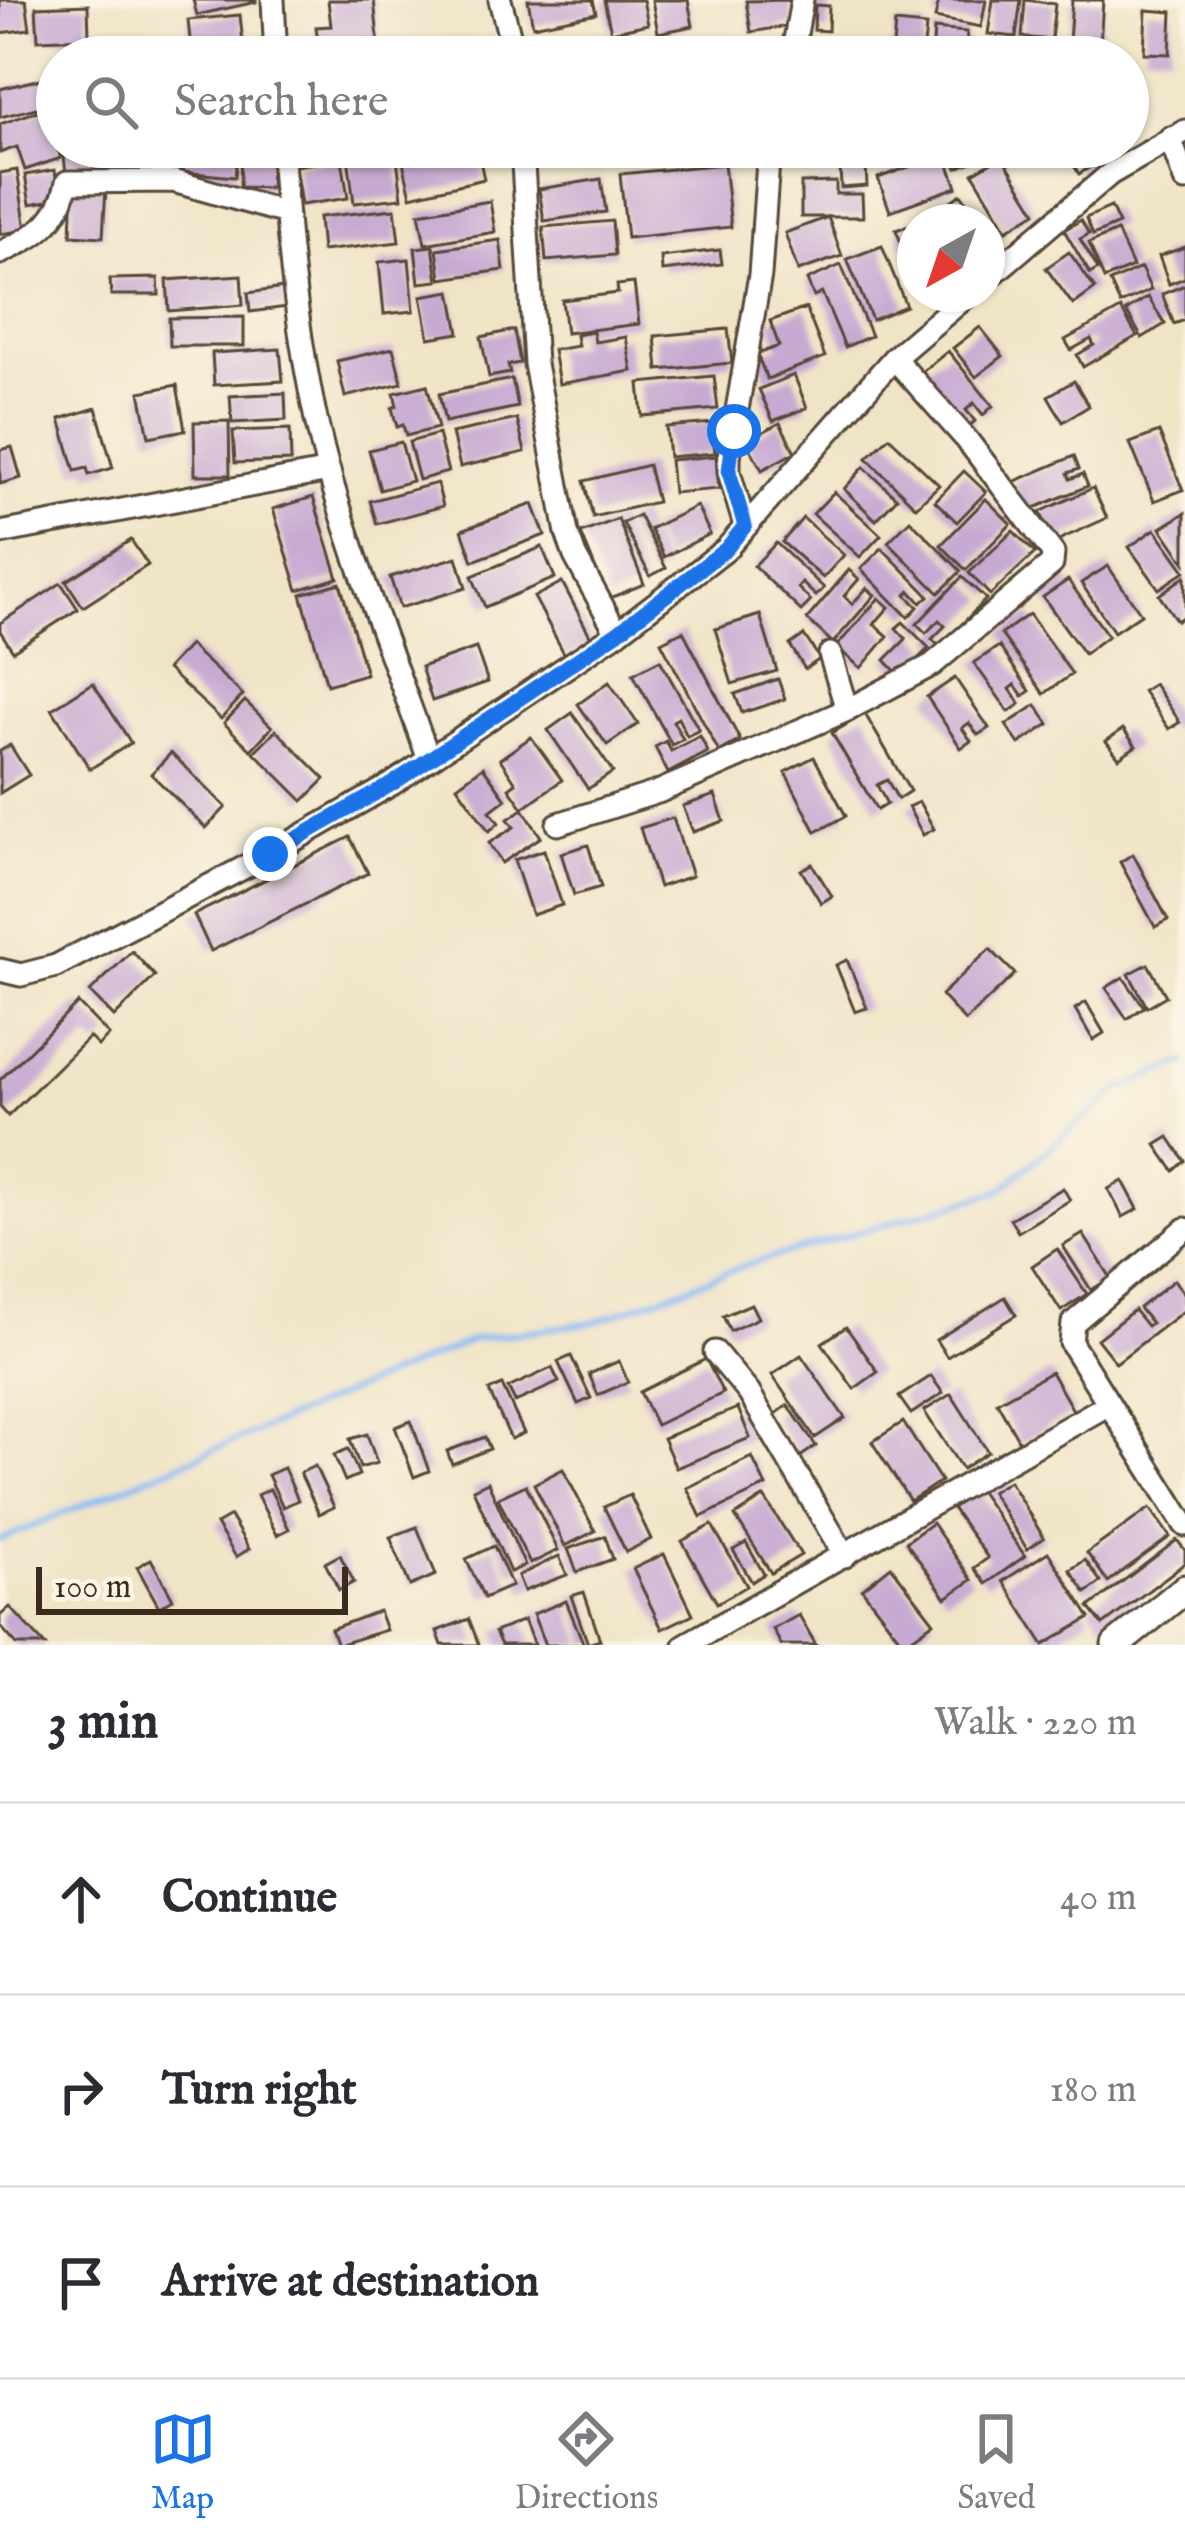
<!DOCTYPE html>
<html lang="en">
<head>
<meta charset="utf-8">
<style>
  body { margin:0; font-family:"IM FELL English",serif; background:#f2f2f3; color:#2b2b33 }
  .compass { position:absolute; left:897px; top:204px; width:108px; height:108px; border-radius:50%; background:#fff; box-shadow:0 3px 9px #0004; rotate:220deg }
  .scale { position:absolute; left:36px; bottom:30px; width:312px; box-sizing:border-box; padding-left:12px; border:6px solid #3b2a1e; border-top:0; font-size:33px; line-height:42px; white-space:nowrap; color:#3b2a1e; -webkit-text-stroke:9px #fcf5e5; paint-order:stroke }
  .stop { position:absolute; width:36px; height:36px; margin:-27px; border:9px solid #1a73e8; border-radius:50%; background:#fff }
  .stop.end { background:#1a73e8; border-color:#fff; box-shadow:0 3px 12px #0008 }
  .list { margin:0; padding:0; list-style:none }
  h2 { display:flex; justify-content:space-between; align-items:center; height:156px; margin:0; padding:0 48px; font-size:51px }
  h2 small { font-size:39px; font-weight:400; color:#7c7c81 }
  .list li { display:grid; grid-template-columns:78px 1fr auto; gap:36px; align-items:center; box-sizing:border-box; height:192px; padding:0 48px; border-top:3px solid #e1e1e2 }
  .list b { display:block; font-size:45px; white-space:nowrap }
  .list em { font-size:39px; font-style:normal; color:#7c7c81 }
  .icon { flex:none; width:66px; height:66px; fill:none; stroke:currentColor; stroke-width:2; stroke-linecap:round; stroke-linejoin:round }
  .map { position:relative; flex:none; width:1185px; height:1645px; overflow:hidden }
  .search { position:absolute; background:#fff; box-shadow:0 3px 9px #0004; left:36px; right:36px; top:36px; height:132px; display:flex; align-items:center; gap:30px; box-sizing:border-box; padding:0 42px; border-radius:66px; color:#7c7c81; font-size:45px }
  .sheet { height:732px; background:#fff }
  nav { display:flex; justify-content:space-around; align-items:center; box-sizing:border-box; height:168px; border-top:3px solid #e1e1e2; background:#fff; font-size:33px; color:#7c7c81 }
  nav a { display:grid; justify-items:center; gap:6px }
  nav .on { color:#1a73e8 }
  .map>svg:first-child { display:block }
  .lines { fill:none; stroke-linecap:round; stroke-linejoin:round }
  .stream { stroke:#8abaf5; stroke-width:6 }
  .building { fill:#c7aad2 }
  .minor-casing { stroke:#564637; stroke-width:27 }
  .tertiary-casing { stroke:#564637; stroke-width:33 }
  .minor { stroke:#fff; stroke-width:21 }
  .tertiary { stroke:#fff; stroke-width:27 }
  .route { stroke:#1a73e8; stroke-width:15 }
</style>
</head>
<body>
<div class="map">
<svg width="1185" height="1645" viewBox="0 0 1185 1645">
  <rect width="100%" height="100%" fill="#fcf5e5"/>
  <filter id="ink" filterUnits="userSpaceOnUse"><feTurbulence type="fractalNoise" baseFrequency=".00833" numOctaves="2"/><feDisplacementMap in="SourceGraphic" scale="24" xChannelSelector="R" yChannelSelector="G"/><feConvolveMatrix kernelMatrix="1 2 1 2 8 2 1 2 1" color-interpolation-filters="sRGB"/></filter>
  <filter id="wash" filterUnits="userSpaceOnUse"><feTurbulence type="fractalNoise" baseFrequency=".004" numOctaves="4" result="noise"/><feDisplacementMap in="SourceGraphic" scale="48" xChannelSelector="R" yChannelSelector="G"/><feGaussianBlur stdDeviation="2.7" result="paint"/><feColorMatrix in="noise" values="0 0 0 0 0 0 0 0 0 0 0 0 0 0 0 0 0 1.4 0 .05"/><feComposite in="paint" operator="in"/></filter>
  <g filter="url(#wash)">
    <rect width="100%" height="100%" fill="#f0e4c6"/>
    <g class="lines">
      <polyline class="stream" points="0,1540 475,1339 594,1322 746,1265 999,1191 1118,1090 1185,1062"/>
    </g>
    <g id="blocks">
      <g class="building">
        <polygon points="0,0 26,0 30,29 0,33"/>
        <polygon points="193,0 256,0 256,2 197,15"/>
        <polygon points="328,0 374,0 380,57 320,57 316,27 331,26"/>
        <polygon points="528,0 593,0 596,13 533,26"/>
        <polygon points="604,0 643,0 648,24 611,32"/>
        <polygon points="652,0 688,0 693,26 658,33"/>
        <polygon points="789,0 793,25 751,32 746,1"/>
        <polygon points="939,0 986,0 981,27 935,18"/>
        <polygon points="993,0 1021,0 1016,37 988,34"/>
        <polygon points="1025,0 1055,4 1051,40 1022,37"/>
        <polygon points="1072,0 1103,0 1100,45 1069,42"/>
        <polygon points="88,5 89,38 38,40 36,7"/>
        <polygon points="815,5 829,6 828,31 814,30"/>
        <polygon points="1146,10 1172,12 1170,54 1144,53"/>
        <polygon points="240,15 243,44 191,50 188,20"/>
        <polygon points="895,23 926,26 923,57 892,57"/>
        <polygon points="934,29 967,32 965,57 932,57"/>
        <polygon points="601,33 605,57 535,57 533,44"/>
        <polygon points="695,43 698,57 663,57 662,50"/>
        <polygon points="57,75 57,103 0,117 0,89"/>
        <polygon points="44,109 61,158 25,170 17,147 0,153 0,124"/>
        <polygon points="63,147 113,147 114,153 128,152 130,169 66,174"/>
        <polygon points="184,147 238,147 235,177 182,172"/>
        <polygon points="477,147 484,179 411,196 403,162"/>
        <polygon points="545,147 615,147 616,154 546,162"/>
        <polygon points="801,147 865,147 867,186 841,188 840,166 803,167"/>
        <polygon points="948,147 1007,147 957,168"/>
        <polygon points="1063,147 1098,147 1105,158 1079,174"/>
        <polygon points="241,148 272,150 270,188 240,187"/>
        <polygon points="396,151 402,198 354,203 348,157"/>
        <polygon points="945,154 957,187 890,211 878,178"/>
        <polygon points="1002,156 1036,212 1007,230 973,173"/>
        <polygon points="342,159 348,198 301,205 295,166"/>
        <polygon points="724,164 731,227 627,238 620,174"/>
        <polygon points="17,170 26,230 0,234 0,173"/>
        <polygon points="55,170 59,199 30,204 25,175"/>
        <polygon points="601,179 606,212 544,221 539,189"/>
        <polygon points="836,182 836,194 862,194 863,217 801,217 801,183"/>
        <polygon points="73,186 106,188 103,237 71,235"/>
        <polygon points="961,194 980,222 940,222 934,213"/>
        <polygon points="490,201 495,232 425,244 419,213"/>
        <polygon points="1111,207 1119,224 1093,235 1086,218"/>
        <polygon points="395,209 399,242 322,251 319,217"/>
        <polygon points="828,217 842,256 798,271 785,233"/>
        <polygon points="1081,220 1089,234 1080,239 1098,269 1090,274 1064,230"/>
        <polygon points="612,221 615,255 546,261 543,227"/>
        <polygon points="910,225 915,239 915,278 896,230"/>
        <polygon points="1117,231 1133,267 1104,279 1089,243"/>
        <polygon points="500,240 504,270 441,279 437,249"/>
        <polygon points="433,246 438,281 419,283 415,248"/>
        <polygon points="882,246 906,306 872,320 847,259"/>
        <polygon points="1185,247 1185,278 1169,284 1159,256"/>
        <polygon points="720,250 722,264 662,271 661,257"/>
        <polygon points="1069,252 1095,289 1073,305 1046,268"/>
        <polygon points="409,259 414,311 384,314 379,262"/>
        <polygon points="841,265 871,336 845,347 822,293 814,297 807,280"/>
        <polygon points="1141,268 1151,290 1120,304 1110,282"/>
        <polygon points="241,275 243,305 169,311 167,280"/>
        <polygon points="158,278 159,295 111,295 110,279"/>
        <polygon points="634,283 639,324 566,333 562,300 618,293 617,285"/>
        <polygon points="1185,285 1185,320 1174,324 1162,294"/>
        <polygon points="284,288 287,307 250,312 248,293"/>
        <polygon points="451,291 459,333 429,338 421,296"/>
        <polygon points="1148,297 1165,324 1142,338 1126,311"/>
        <polygon points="806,308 825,357 767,379 757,354 779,346 770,321"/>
        <polygon points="1121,309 1137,336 1083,367 1077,355 1094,345 1091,339 1071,350 1065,340"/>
        <polygon points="244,317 244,346 170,346 169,318"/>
        <polygon points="980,327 1003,356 976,377 953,348"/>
        <polygon points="728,329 732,363 658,370 655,336"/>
        <polygon points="514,330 520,363 508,365 510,373 489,377 481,337"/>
        <polygon points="593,332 595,342 626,337 632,371 559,384 553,350 578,346 576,335"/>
        <polygon points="393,348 402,383 345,397 337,361"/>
        <polygon points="280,349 283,381 214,385 212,353"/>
        <polygon points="948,351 993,406 983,415 974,403 966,410 975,421 968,427 922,372"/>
        <polygon points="794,375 807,408 773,421 759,389"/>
        <polygon points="714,376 718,409 642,416 639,383"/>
        <polygon points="512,379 518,407 445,422 439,394"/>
        <polygon points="1074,381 1089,406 1063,422 1048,396"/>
        <polygon points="177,385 185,430 149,437 140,392"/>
        <polygon points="427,385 438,428 406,436 403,425 397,427 392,408 397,406 394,393"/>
        <polygon points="285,393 286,420 232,423 230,396"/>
        <polygon points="96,408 113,468 89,475 87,468 75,471 60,419"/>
        <polygon points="517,419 525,452 460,467 452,433"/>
        <polygon points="229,421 230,475 195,475 194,422"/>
        <polygon points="712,423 715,453 669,457 666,427"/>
        <polygon points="780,423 795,452 762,470 746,441"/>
        <polygon points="290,429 291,461 235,463 233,431"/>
        <polygon points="1159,432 1183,490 1154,501 1130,443"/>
        <polygon points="438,434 448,472 419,480 409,442"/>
        <polygon points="889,437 939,485 916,507 867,458"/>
        <polygon points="401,442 412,481 380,490 369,450"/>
        <polygon points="12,447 21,478 0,484 0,450"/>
        <polygon points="716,456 719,489 673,493 670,460"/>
        <polygon points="1074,456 1079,469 1068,473 1070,479 1083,474 1088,486 1025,512 1013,482"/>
        <polygon points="648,465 657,502 593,517 584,481"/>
        <polygon points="864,467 897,498 876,520 844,489"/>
        <polygon points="964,471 986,492 957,522 935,501"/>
        <polygon points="437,483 443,506 377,524 370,501"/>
        <polygon points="1093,488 1107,518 1054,542 1040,512"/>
        <polygon points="834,492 881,535 860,557 813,514"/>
        <polygon points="313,497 338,578 298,590 273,509"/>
        <polygon points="986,499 1011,524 966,570 941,545"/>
        <polygon points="533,504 545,535 473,561 462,530"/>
        <polygon points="697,506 710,534 664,557 650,529"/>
        <polygon points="1185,513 1185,563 1161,528"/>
        <polygon points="639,515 666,568 650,576 623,523"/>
        <polygon points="803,518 844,555 823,578 782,542"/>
        <polygon points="618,519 644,584 608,599 581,533"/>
        <polygon points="910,520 961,571 939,593 888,542"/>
        <polygon points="1155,529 1185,571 1159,589 1129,547"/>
        <polygon points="1013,531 1035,553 990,595 969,573"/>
        <polygon points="131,540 148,565 83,607 66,581"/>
        <polygon points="776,543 824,588 816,596 802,583 798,588 811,601 801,611 754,566"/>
        <polygon points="542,547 555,578 485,607 472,576"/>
        <polygon points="882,548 929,596 921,603 910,591 906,595 918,607 908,617 861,569"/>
        <polygon points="457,557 466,588 400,608 390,577"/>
        <polygon points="1108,566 1141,614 1114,632 1081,583"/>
        <polygon points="849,570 859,579 844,596 852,604 867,588 875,595 833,643 807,619"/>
        <polygon points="1185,576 1185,615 1177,621 1159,595"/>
        <polygon points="962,577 986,599 940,647 932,639 945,626 939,620 926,633 917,624"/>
        <polygon points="1068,580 1108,636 1084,654 1043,597"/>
        <polygon points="562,582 594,643 566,657 534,597"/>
        <polygon points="61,583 78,609 13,651 0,631 0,623"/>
        <polygon points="340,583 366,674 327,685 301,594"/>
        <polygon points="879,598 889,607 874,624 888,636 861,668 836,647"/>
        <polygon points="1029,614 1072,674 1044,694 1001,634"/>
        <polygon points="760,615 777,671 732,684 715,629"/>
        <polygon points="903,622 929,648 900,676 885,660 906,639 896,628"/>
        <polygon points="683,631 740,740 719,752 661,642"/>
        <polygon points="804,635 820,659 805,669 790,645"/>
        <polygon points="189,645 243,695 221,719 167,669"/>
        <polygon points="999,646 1030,691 1023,696 1015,685 1010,689 1020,704 1009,712 974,663"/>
        <polygon points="476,648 488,682 432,701 421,667"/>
        <polygon points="660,660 699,730 687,736 678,718 673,721 683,739 672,745 633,674"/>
        <polygon points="955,678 989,728 978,735 969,723 962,728 971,741 961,748 927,697"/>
        <polygon points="778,679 785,699 742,713 735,694"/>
        <polygon points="609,682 638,724 607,745 578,704"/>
        <polygon points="93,683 131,743 90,769 52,709"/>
        <polygon points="1154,684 1180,722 1169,729 1143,691"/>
        <polygon points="245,701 272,727 251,750 224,723"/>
        <polygon points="1036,705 1049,724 1019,744 1006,725"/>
        <polygon points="572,713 613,772 588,789 548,730"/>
        <polygon points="865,714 910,791 898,799 887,780 877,785 887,804 877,810 832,733"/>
        <polygon points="1123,729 1136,746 1119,758 1106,741"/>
        <polygon points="276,730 325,779 303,801 254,752"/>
        <polygon points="700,736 708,752 668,773 655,747 666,741 671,751"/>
        <polygon points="531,737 562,780 523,808 509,788 516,783 500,759"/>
        <polygon points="10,745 29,775 0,793 0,751"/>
        <polygon points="171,753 226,807 206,828 151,774"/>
        <polygon points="814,757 846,816 816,832 785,772"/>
        <polygon points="483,767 506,799 490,811 499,823 489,831 457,786"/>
        <polygon points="715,795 724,821 693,832 683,806"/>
        <polygon points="919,802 934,829 923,835 908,807"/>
        <polygon points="523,809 541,837 502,863 489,843 514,827 508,819"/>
        <polygon points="673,818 692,876 659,887 640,828"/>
        <polygon points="350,837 368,873 211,951 194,915"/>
        <polygon points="588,845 601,887 574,895 561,853"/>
        <polygon points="544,850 562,905 532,915 514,860"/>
        <polygon points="1133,854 1168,920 1155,927 1120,862"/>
        <polygon points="812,864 832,896 821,903 801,870"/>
        <polygon points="990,949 1015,974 965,1021 941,995"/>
        <polygon points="132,951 155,976 114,1017 90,992"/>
        <polygon points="847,960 867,1008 855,1012 836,965"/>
        <polygon points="1148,964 1166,996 1147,1007 1129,974"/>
        <polygon points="1123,977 1144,1007 1127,1019 1106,988"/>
        <polygon points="1086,1002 1104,1033 1093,1040 1075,1009"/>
        <polygon points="78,1003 109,1035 98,1046 89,1037 8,1116 0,1107 0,1080"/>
        <polygon points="1169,1137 1185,1161 1174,1171 1156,1145"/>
        <polygon points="1123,1181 1138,1209 1123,1217 1108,1189"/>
        <polygon points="1063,1188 1070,1200 1018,1232 1010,1219"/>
        <polygon points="1083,1234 1111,1278 1091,1290 1063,1246"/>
        <polygon points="1057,1249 1087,1294 1061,1311 1032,1266"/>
        <polygon points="1174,1280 1185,1294 1185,1310 1116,1363 1097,1339 1134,1310 1147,1326 1151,1323 1139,1308"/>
        <polygon points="1005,1297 1016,1315 947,1357 936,1340"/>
        <polygon points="751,1304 758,1318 730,1331 723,1316"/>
        <polygon points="846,1327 878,1372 854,1389 822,1343"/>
        <polygon points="801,1355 845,1418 815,1438 772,1375"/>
        <polygon points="571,1356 591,1398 578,1404 558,1362"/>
        <polygon points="706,1359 723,1393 656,1425 640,1392"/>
        <polygon points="619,1361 628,1382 598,1395 589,1374"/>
        <polygon points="552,1368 559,1382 515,1402 508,1388"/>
        <polygon points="1051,1372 1074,1412 1020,1443 997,1402"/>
        <polygon points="931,1376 943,1393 911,1414 899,1397"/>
        <polygon points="502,1385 524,1433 511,1439 489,1391"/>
        <polygon points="951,1394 988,1452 962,1469 924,1411"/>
        <polygon points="788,1405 816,1446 800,1457 773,1416"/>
        <polygon points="738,1408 750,1438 676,1468 663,1438"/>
        <polygon points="411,1421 429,1471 414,1477 395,1427"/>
        <polygon points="903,1422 941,1481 910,1501 872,1442"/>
        <polygon points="367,1434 377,1463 360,1468 350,1439"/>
        <polygon points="485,1437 490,1449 452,1464 447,1451"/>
        <polygon points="348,1449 359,1475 345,1481 334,1455"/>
        <polygon points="752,1457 766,1486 701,1517 687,1488"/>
        <polygon points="315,1466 334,1507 319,1514 300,1473"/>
        <polygon points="284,1468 298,1500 283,1507 268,1475"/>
        <polygon points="563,1469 595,1531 565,1546 534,1484"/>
        <polygon points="1009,1481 1044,1538 1027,1549 991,1492"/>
        <polygon points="488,1482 525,1566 510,1572 473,1489"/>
        <polygon points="526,1485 558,1550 530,1564 498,1498"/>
        <polygon points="270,1489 289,1529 277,1535 257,1495"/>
        <polygon points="978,1489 1025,1556 986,1584 974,1568 988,1558 952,1508"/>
        <polygon points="630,1495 651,1539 626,1552 604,1507"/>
        <polygon points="764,1497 801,1555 771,1573 735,1516"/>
        <polygon points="1150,1508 1170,1537 1108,1582 1087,1553"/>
        <polygon points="230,1516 249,1549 236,1557 216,1524"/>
        <polygon points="932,1523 972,1580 946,1598 906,1542"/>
        <polygon points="712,1525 747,1586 717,1603 682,1541"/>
        <polygon points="417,1527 436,1575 410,1586 390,1537"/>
        <polygon points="605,1536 613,1559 577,1572 568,1549"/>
        <polygon points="1177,1540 1185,1550 1185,1563 1103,1625 1089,1607"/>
        <polygon points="746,1543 764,1574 752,1582 733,1550"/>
        <polygon points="494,1546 512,1586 484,1598 466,1559"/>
        <polygon points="1048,1552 1090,1618 1044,1645 1003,1581"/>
        <polygon points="664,1554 693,1614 662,1629 633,1569"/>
        <polygon points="340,1555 354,1582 339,1590 325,1563"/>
        <polygon points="559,1556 567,1575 524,1591 518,1576"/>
        <polygon points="151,1559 173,1599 159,1607 137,1567"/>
        <polygon points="1085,1560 1101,1582 1086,1593 1070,1570"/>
        <polygon points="891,1566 934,1622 904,1644 862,1589"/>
        <polygon points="584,1592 600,1640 588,1644 571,1596"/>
        <polygon points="566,1601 584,1645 545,1645 533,1614"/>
        <polygon points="10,1607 45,1645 17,1645 0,1626 0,1616"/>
        <polygon points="379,1611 386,1630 337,1645 331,1629"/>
        <polygon points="799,1615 816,1645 781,1645 773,1629"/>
        <polygon points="469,1619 479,1645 442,1645 437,1631"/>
        <polygon points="524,1620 534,1645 501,1645 495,1632"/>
      </g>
    </g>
  </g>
  <g filter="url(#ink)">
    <use href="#blocks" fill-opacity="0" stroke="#564637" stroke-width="3"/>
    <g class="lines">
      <g class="minor-casing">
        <g id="minor">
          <polyline points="273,0 276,57"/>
          <polyline points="500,0 515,57"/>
          <polyline points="792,57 802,0"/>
          <polyline points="1170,138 1185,180"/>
          <path d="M282 147C288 254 300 368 329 472 356 568 395 663 428 757"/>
          <polyline points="522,147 535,364 567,533 575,556 617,633"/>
          <path d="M0 253C36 236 59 223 67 182L173 181 286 213"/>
          <polyline points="987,279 1110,174 1185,131"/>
          <polyline points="745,526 729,472 729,457 760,275 769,147"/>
          <polyline points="0,533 329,471"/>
          <polyline points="830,654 847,710"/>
          <polyline points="558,824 658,792 847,710 932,665 1052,564 1053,553 967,440 894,358"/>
          <polyline points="0,970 21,975 56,966 270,854 392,784 617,633 726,549 894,358 969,294"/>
          <polyline points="715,1352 749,1393 845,1556"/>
          <polyline points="1109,1404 1071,1343 1073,1323 1185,1229"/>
          <polyline points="685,1645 1109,1404 1185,1525"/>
        </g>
      </g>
      <g class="tertiary-casing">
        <polyline id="tertiary" points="1116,1645 1185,1589"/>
      </g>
      <use href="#minor" class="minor"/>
      <use href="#tertiary" class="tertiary"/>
    </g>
  </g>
  <g class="lines" filter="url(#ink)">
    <polyline class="route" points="270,854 392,784 617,633 726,549 745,526 729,472 734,431"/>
  </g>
</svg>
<svg class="compass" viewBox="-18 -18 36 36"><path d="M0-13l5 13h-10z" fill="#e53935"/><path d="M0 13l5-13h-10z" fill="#7c7c81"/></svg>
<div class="scale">100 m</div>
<div class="stop" style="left:734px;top:431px"></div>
<div class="stop end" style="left:270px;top:854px"></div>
<div class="search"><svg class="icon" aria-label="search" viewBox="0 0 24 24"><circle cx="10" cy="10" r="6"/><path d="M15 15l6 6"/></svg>Search here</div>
</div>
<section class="sheet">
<h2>3 min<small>Walk · 220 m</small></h2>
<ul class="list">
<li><svg class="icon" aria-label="ahead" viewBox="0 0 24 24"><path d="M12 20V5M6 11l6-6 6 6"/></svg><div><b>Continue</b></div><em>40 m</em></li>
<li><svg class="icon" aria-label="right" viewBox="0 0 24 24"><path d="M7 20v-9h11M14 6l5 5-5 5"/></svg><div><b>Turn right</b></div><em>180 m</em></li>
<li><svg class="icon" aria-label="arrive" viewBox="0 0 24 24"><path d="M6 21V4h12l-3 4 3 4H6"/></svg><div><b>Arrive at destination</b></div></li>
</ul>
</section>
<nav>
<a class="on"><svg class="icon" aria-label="map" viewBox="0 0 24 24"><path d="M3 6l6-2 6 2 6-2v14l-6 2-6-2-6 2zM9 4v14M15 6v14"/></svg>Map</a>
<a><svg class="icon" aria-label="directions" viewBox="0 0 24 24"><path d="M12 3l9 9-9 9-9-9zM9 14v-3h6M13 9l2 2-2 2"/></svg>Directions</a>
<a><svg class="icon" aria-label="saved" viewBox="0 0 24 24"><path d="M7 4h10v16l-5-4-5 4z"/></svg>Saved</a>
</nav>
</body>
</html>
